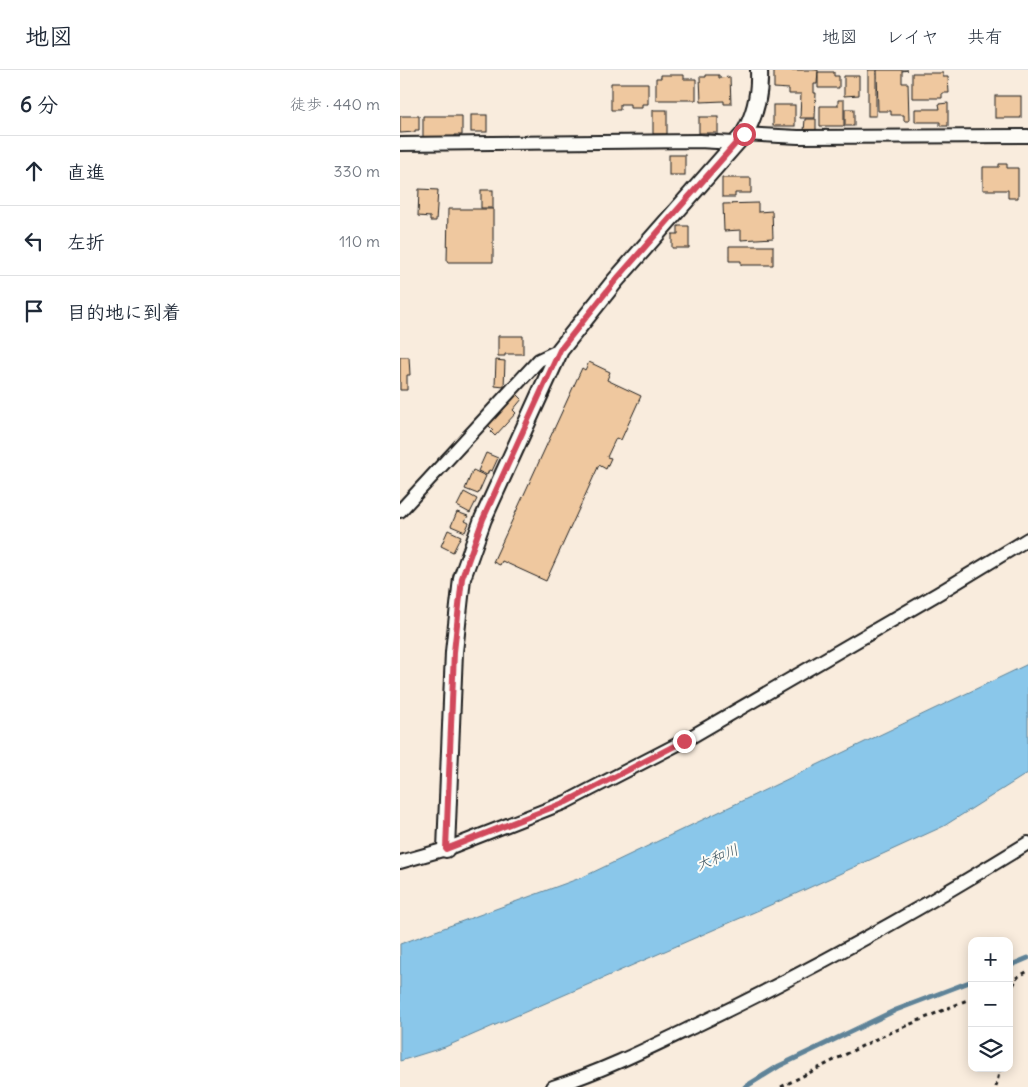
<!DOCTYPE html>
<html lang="ja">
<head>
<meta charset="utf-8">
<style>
  body { margin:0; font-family:Delius,"Klee One",sans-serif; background:#f6f6f7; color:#1f2937 }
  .controls { position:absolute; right:15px; bottom:15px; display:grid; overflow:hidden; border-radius:10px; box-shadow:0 2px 12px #0003 }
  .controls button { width:45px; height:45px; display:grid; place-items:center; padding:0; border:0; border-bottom:1px solid #e0e1e3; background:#fff; color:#1f2937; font:25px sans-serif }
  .stop { position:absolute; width:15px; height:15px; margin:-11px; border:4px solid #d1495b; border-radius:50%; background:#fff }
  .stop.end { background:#d1495b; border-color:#fff; box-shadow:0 1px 5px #0008 }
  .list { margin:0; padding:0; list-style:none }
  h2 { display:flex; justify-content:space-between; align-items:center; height:65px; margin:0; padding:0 20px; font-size:21px }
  h2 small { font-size:16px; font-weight:400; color:#747a83 }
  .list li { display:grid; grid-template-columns:32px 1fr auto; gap:15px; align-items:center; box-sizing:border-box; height:70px; padding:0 20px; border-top:1px solid #e0e1e3 }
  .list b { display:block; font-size:19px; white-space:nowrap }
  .list em { font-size:16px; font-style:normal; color:#747a83 }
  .icon { flex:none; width:28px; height:28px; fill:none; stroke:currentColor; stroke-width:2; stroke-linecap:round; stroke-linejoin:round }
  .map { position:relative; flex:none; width:628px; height:1017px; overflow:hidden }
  header { display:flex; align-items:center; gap:30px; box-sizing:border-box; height:70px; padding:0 25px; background:#fff; border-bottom:1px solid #e0e1e3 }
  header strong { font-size:24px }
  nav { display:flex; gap:28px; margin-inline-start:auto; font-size:18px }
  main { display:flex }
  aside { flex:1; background:#fff }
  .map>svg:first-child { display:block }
  .water { fill:#8ac7ea; stroke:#5e8398 }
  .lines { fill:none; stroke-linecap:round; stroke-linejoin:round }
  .stream { stroke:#5e8398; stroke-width:5 }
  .building { fill:#efc89f; stroke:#1c1c1c }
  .minor-casing { stroke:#1c1c1c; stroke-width:16 }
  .tertiary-casing { stroke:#1c1c1c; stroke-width:20 }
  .path { stroke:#1c1c1c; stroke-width:3; stroke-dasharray:4 4; stroke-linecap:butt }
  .minor { stroke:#fdfcf7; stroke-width:12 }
  .tertiary { stroke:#fdfcf7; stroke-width:16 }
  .route { stroke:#d1495b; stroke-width:6 }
  .labels { text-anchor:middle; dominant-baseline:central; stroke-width:4; stroke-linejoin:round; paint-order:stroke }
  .water-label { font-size:15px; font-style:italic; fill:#425864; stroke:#fdfcf7 }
</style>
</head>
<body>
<header>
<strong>地図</strong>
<nav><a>地図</a><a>レイヤ</a><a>共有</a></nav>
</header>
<main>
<aside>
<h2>6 分<small>徒歩 · 440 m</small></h2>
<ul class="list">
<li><svg class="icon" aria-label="ahead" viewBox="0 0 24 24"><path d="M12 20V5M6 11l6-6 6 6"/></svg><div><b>直進</b></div><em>330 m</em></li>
<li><svg class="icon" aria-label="left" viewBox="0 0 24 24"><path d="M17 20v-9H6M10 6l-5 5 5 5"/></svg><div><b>左折</b></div><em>110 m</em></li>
<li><svg class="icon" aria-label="arrive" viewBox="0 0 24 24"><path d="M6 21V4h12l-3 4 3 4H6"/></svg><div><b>目的地に到着</b></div></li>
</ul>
</aside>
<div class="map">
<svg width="628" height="1017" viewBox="0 0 628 1017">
  <rect width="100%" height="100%" fill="#f9ecdd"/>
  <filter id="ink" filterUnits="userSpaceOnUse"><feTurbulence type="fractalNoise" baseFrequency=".02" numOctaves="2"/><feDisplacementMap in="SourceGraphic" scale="10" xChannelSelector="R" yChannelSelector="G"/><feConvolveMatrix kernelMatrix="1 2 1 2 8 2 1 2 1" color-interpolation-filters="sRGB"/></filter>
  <g filter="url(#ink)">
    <polygon class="water" points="628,594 628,703 544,756 391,826 45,977 0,991 0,874 183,807"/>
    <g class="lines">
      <g class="stream">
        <polyline points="609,896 628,888"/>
        <polyline points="345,1017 379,996 496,940 572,911"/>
      </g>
    </g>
    <g class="building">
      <polygon points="374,0 418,0 417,14 414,14 414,23 416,23 415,48 400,48 401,24 389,24 389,19 374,18"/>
      <rect x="468" y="0" width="8" height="46"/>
      <polygon points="477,0 508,0 502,1 502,13 508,13 509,51 504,51 504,45 491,45 491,41 478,41"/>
      <polygon points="418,2 434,2 434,6 439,6 439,18 418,18"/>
      <polygon points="512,3 543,3 543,7 548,7 549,23 542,23 542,28 512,28"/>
      <polygon points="261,5 284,5 284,9 296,9 296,30 256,30 256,8 261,8"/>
      <polygon points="306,5 319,5 319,8 330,7 331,34 324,34 324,31 301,32 300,7 306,7"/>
      <polygon points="444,6 459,6 459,25 444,26"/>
      <polygon points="211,13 248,13 248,34 242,34 242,38 230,38 230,34 220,34 220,40 211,40"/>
      <rect x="595" y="26" width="26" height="22"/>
      <polygon points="438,30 444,30 444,56 420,56 420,36 438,36"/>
      <polygon points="548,33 548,56 540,56 540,52 515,52 515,39 540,39 539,34"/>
      <rect x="373" y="35" width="22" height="21"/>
      <rect x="445" y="39" width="9" height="17"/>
      <rect x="253" y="40" width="14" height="24"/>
      <rect x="71" y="45" width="16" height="17"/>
      <polygon points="0,46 19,46 19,60 15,60 15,62 0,63"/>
      <polygon points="23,46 62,46 62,65 55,65 55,68 23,67"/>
      <rect x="299" y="47" width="19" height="16"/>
      <polygon points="405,49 416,49 416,61 404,61"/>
      <rect x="269" y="85" width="16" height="20"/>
      <polygon points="599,94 607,94 607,98 618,98 618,128 608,128 608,120 583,120 583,97 599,97"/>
      <polygon points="322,108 351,108 351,123 335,123 335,127 322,127"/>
      <polygon points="19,119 38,120 36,151 30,151 30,147 18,146"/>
      <rect x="81" y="120" width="12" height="18"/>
      <polygon points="358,133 358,142 372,141 373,168 341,170 341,160 324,161 323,134"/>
      <polygon points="48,139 93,139 93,192 47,192"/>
      <polygon points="278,156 289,156 289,178 272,178 272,164 278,164"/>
      <polygon points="329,176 373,176 373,195 341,195 341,191 329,191"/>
      <polygon points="98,266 123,266 123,284 105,284 105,286 98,286"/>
      <polygon points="0,287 9,287 10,305 7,305 7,320 0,320"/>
      <polygon points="96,290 105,291 104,317 95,316"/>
      <polygon points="189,292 210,302 207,310 241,326 221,370 216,368 207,387 211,388 206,399 199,395 146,511 102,491 100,495 93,492 182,298 185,300"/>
      <polygon points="117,324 122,329 113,340 116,343 95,366 91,362 93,360 88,355"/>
      <polygon points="86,383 98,388 92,401 89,400 87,405 78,401"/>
      <polygon points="73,400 86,406 78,424 65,419"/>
      <polygon points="64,422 77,429 70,443 57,436"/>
      <polygon points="57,442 68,446 65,451 69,453 65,462 51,456"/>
      <polygon points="48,460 61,466 53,482 41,476"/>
    </g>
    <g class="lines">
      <g class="minor-casing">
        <g id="minor">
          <polyline points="344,64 398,67 628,66"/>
          <polyline points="0,74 299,71 334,73"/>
          <polyline points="0,441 139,290 160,280"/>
          <polyline points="0,792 46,779 166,732 284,671 539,523 628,469"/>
          <path d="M153 1017C203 1001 251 977 299 954 412 900 521 839 628 773"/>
        </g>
      </g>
      <g class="tertiary-casing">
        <path id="tertiary" d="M46 779 54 582 62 508 83 449 160 280 215 211 344 64C356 44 360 23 359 0"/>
      </g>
      <g class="path">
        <polyline points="609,912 628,901"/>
        <polyline points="609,922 618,907"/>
        <polyline points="381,1017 480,967 572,928"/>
        <polyline points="596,1017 600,998"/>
      </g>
      <use href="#minor" class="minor"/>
      <use href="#tertiary" class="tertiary"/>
    </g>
  </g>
  <g class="lines" filter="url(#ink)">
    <polyline class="route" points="284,671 166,732 46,779 54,582 62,508 83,449 160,280 215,211 344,64"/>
  </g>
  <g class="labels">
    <g class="water-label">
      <text transform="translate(317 787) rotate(-23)">大和川</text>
    </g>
  </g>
</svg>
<div class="controls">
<button>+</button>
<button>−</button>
<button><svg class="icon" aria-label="layers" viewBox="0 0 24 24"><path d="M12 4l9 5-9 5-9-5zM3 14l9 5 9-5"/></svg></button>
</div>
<div class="stop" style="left:344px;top:64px"></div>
<div class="stop end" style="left:284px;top:671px"></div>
</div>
</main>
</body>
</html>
